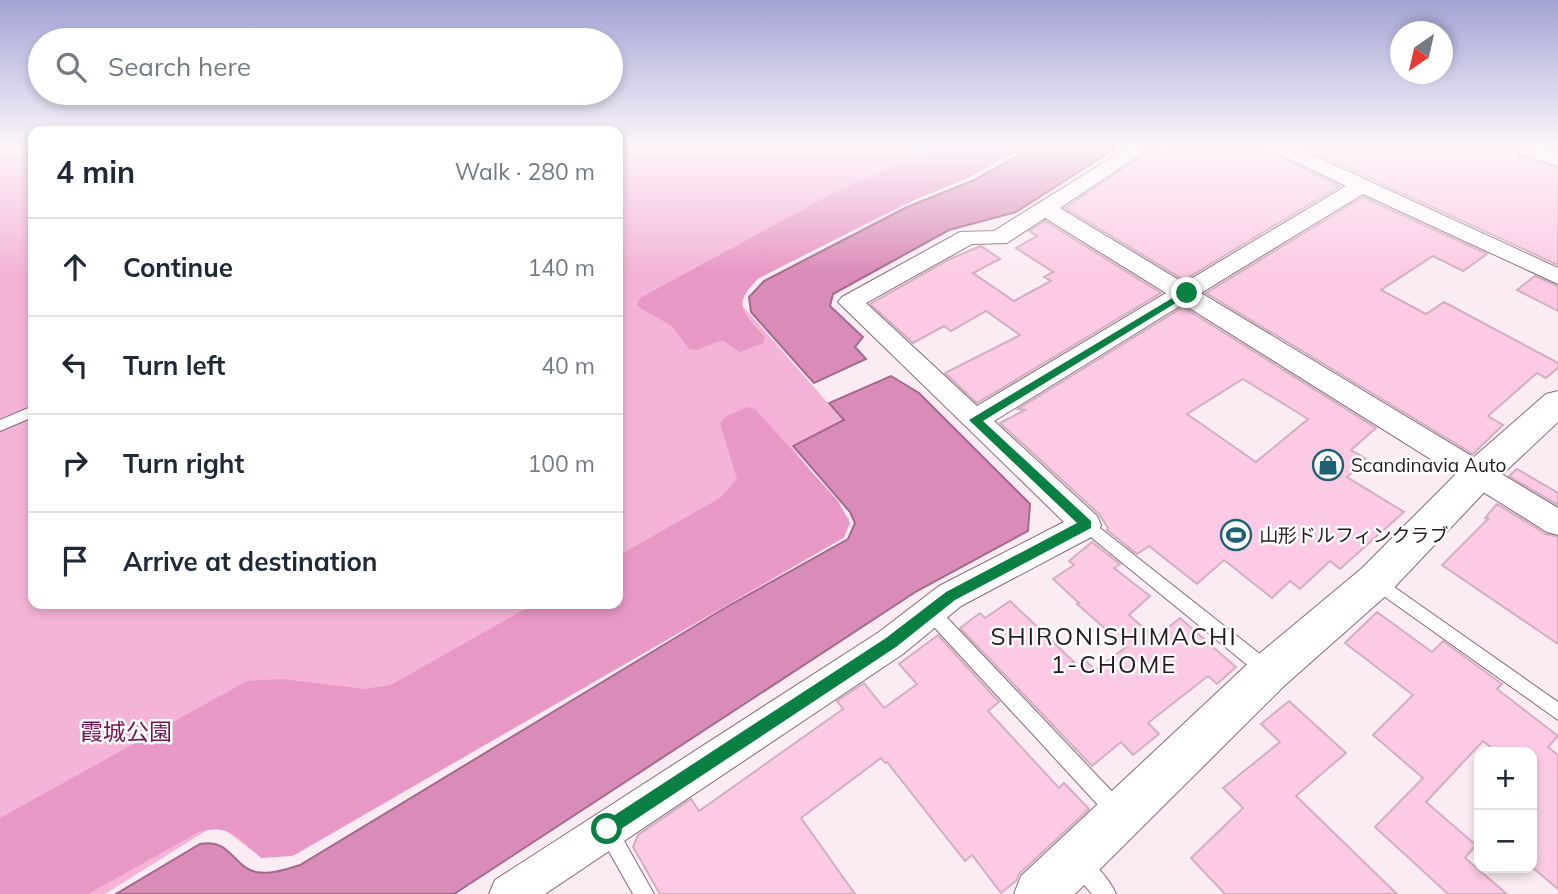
<!DOCTYPE html>
<html lang="en">
<head>
<meta charset="utf-8">
<style>
  body { margin:0; font-family:Mulish,"Noto Sans JP",sans-serif; background:#f6f6f7; color:#1f2937 }
  .controls { position:absolute; right:21px; bottom:21px; display:grid; overflow:hidden; border-radius:14px; box-shadow:0 4px 10px #0003 }
  .controls button { width:63px; height:63px; display:grid; place-items:center; padding:0; border:0; border-bottom:2px solid #e0e1e3; background:#fff; color:#1f2937; font:35px sans-serif }
  .compass { position:absolute; left:1390px; top:21px; width:63px; height:63px; border-radius:50%; background:#fff; box-shadow:0 4px 10px #0003; rotate:214deg }
  .stop { position:absolute; width:21px; height:21px; margin:-16px; border:5px solid #0b8043; border-radius:50%; background:#fff }
  .stop.end { background:#0b8043; border-color:#fff; box-shadow:0 2px 7px #0008 }
  .list { margin:0; padding:0; list-style:none }
  h2 { display:flex; justify-content:space-between; align-items:center; height:91px; margin:0; padding:0 28px; font-size:30px }
  h2 small { font-size:23px; font-weight:400; color:#747a83 }
  .list li { display:grid; grid-template-columns:46px 1fr auto; gap:21px; align-items:center; box-sizing:border-box; height:98px; padding:0 28px; border-top:2px solid #e0e1e3 }
  .list b { display:block; font-size:26px; white-space:nowrap }
  .list em { font-size:23px; font-style:normal; color:#747a83 }
  .icon { flex:none; width:38px; height:38px; fill:none; stroke:currentColor; stroke-width:2; stroke-linecap:round; stroke-linejoin:round }
  .map { position:relative; flex:none; width:1558px; height:894px; overflow:hidden }
  .search { position:absolute; background:#fff; box-shadow:0 4px 10px #0003; left:28px; top:28px; width:595px; height:77px; display:flex; align-items:center; gap:18px; box-sizing:border-box; padding:0 24px; border-radius:38px; color:#747a83; font-size:26px }
  .panel { position:absolute; background:#fff; box-shadow:0 4px 10px #0003; left:28px; top:126px; width:595px; height:483px; border-radius:14px }
  .map>svg:first-child { display:block }
  .green { fill:#f4b4d7 }
  .forest { fill:#e898c5 }
  .water { fill:#da8cb8; stroke:#a46a8b; stroke-width:2 }
  .building { fill:#fccae4; stroke:#d1afc1; stroke-width:2; fill-rule:evenodd }
  .lines { fill:none; stroke-linecap:round; stroke-linejoin:round }
  .service-casing { stroke:#886979; stroke-width:2 }
  .minor-casing { stroke:#886979; stroke-width:2 }
  .tertiary-casing { stroke:#886979; stroke-width:2 }
  .service { fill:#fff; fill-rule:evenodd }
  .minor { fill:#fff; fill-rule:evenodd }
  .tertiary { fill:#fff; fill-rule:evenodd }
  .route { fill:#0b8043 }
  .labels { text-anchor:middle; dominant-baseline:central; stroke-width:5; stroke-linejoin:round; paint-order:stroke }
  .poi-label { font-size:19px; fill:#261a21; stroke:#fefefe; text-anchor:start }
  .near-park-label { font-size:23px; fill:#711552; stroke:#fefefe }
  .near-neighbourhood-label { font-size:24px; letter-spacing:2px; fill:#261a21; stroke:#fefefe }
</style>
</head>
<body>
<div class="map">
<svg width="1558" height="894" viewBox="0 0 1558 894">
  <rect width="100%" height="100%" fill="#fbecf4"/>
  <polygon class="green" points="0,148 33,148 33,604 618,604 618,148 1019,148 749,283 740,303 843,420 791,446 849,519 844,538 295,855 251,850 217,824 105,894 0,894"/>
  <g class="forest">
    <path d="M936 148H1023L968 178 900 206 759 278C731 305 742 312 765 337L763 343 740 352 722 340 697 350 689 349 672 326 640 308 637 304 640 298 828 196Z"/>
    <path d="M747 407 755 409 838 501 850 523 844 537 292 856 261 858C239 839 230 823 199 832L88 894H0V818L247 681 282 679 364 689 391 685 534 604H618V556L720 498 737 479 720 423 725 417Z"/>
  </g>
  <g class="water">
    <polygon points="1032,148 1116,148 1016,212 949,230 833,294 830,306 863,337 855,347 866,359 814,383 751,312 749,297 764,281 905,208 974,180"/>
    <path d="M891 376 919 393 1030 504 1028 531 917 591 454 894H116L200 844C231 838 233 867 256 872 270 875 287 869 300 865L723 609 848 539 855 523 850 512 793 446 844 420 829 403Z"/>
  </g>
  <g class="building">
    <polygon points="1175,148 1214,148 1226,153 1235,148 1253,148 1270,155 1273,153 1340,186 1184,280 1065,208 1151,150 1162,155"/>
    <polygon points="1324,148 1511,148 1515,154 1558,168 1558,265 1315,153"/>
    <polygon points="1363,197 1487,254 1463,271 1433,256 1381,290 1426,314 1444,302 1558,363 1558,368 1546,378 1537,373 1488,416 1503,425 1473,454 1206,293"/>
    <polygon points="1045,221 1161,293 977,403 945,373 1020,335 986,311 951,331 944,326 913,343 870,304 952,258 981,246 1000,259 973,273 1014,301 1051,281 1044,277 1053,272 1016,248 1037,236 1029,231"/>
    <polygon points="1535,276 1558,286 1558,311 1517,290"/>
    <path d="M1183 307 1376 428 1351 450 1366 459 1347 477 1404 512 1340 569 1330 561 1300 589 1290 581 1272 598 1224 560 1197 584 1149 546 1137 554 1107 530 1108 528 1099 514 1000 423 1025 410 1018 409ZM1243 379 1308 419 1256 462 1187 414Z"/>
    <polygon points="1517,469 1558,493 1558,505 1509,476"/>
    <polygon points="1497,504 1546,534 1558,537 1558,644 1442,565 1488,519 1485,518"/>
    <polygon points="1092,542 1120,564 1114,568 1150,596 1129,615 1155,638 1180,618 1236,667 1217,684 1208,676 1148,723 1159,734 1133,755 1121,742 1092,766 960,628 980,613 985,618 1010,601 1077,665 1085,660 1095,670 1126,647 1077,604 1079,603 1053,579 1074,565 1069,561"/>
    <polygon points="1377,612 1432,652 1443,641 1502,684 1497,689 1558,736 1548,747 1558,755 1558,889 1532,867 1532,752 1497,752 1483,741 1426,802 1476,845 1465,858 1507,894 1448,894 1375,827 1423,778 1373,735 1413,695 1345,643"/>
    <polygon points="938,635 999,702 988,711 1059,788 1064,783 1089,809 1019,874 1016,881 1001,893 972,855 965,861 887,762 885,763 881,758 801,818 855,894 660,894 633,847 638,835 691,799 699,811 843,709 837,701 864,683 884,708 917,684 899,664"/>
    <polygon points="1289,701 1346,753 1296,796 1397,894 1225,894 1191,858 1243,808 1223,788 1280,742 1261,724"/>
  </g>
  <g class="lines">
    <g class="service-casing">
      <g id="service">
        <polygon points="33,406 33,417 0,431 0,420"/>
        <polygon points="1086,519 1091,521 1274,665 1277,671 1274,677 1268,679 1262,677 1081,529 1078,525 1081,521"/>
        <polygon points="1377,575 1558,702 1558,720 1371,587 1369,582 1371,577"/>
        <polygon points="929,603 935,605 1123,803 1126,810 1123,817 1116,820 1109,817 923,615 921,610 923,605"/>
        <polygon points="608,822 615,825 654,894 633,894 598,832 601,825"/>
        <path d="M1079 854C1093 860 1110 880 1116 894H1092L1072 871 1069 864 1072 857Z"/>
      </g>
    </g>
    <g class="minor-casing">
      <g id="minor">
        <path d="M1127 148H1150L1060 208 1184 283 1346 186 1275 152 1273 148H1297L1558 268V284L1363 194 1201 293 1558 508V535L1547 532 1183 304 994 421 1097 516 1101 525 1097 534 961 606 903 654 545 894H489L495 880 879 632 939 586 1064 522 838 302 842 297 960 232 994 231ZM1045 218 1166 293 977 406 866 303 972 244 1007 243Z"/>
        <polygon points="1514,148 1541,148 1558,153 1558,166 1516,152"/>
      </g>
    </g>
    <g class="tertiary-casing">
      <polygon id="tertiary" points="1558,391 1558,422 1492,484 1389,593 1284,686 1075,894 1014,894 1021,876 1254,658 1361,569 1466,464 1546,394"/>
    </g>
    <use href="#service" class="service"/>
    <use href="#minor" class="minor"/>
    <use href="#tertiary" class="tertiary"/>
  </g>
  <linearGradient id="sky" x2="0" y2="1"><stop stop-color="#a2a4d5"/><stop offset="0.54" stop-color="#fdf6fa"/><stop offset="1" stop-color="#fdf6fa" stop-opacity="0"/></linearGradient>
  <rect width="1558" height="273" fill="url(#sky)"/>
  <polygon class="route" points="1184,291 1192,293 983,421 1091,521 1091,528 955,600 896,647 612,835 607,837 601,835 599,829 601,824 886,638 946,592 1077,523 969,420"/>
  <defs>
    <g id="shop-ring" transform="scale(1.575)"><circle r="9.5" fill="#fefefe" stroke="#1d6073" stroke-width="1.5"/><path d="M-5-2.5h2.3a2.7 3.5 0 0 1 5.4 0H5L5.5 6h-11ZM-1.5-2.5h3a1.5 2.3 0 0 0-3 0Z" fill="#1d6073"/></g>
    <g id="stadium-ring" transform="scale(1.575)"><circle r="9.5" fill="#fefefe" stroke="#1d6073" stroke-width="1.5"/><path d="M0-5a6.5 5 0 1 0 0 10a6.5 5 0 1 0 0-10ZM-3.5-1.8h7v3.6h-7Z" fill="#1d6073"/></g>
  </defs>
  <g fill-rule="evenodd">
    <use href="#shop-ring" x="1328" y="465"/>
    <use href="#stadium-ring" x="1236" y="535"/>
  </g>
  <g class="labels">
    <g class="poi-label">
      <text x="1351" y="465">Scandinavia Auto</text>
      <text x="1259" y="535">山形ドルフィンクラブ</text>
    </g>
    <g class="near-park-label">
      <text x="126" y="731">霞城公園</text>
    </g>
    <g class="near-neighbourhood-label">
      <text x="1114" y="636">SHIRONISHIMACHI<tspan x="1114" dy="28">1-CHOME</tspan></text>
    </g>
  </g>
</svg>
<div class="controls">
<button>+</button>
<button>−</button>
</div>
<svg class="compass" viewBox="-18 -18 36 36"><path d="M0-13l5 13h-10z" fill="#e53935"/><path d="M0 13l5-13h-10z" fill="#747a83"/></svg>
<div class="stop" style="left:607px;top:829px"></div>
<div class="stop end" style="left:1187px;top:293px"></div>
<div class="search"><svg class="icon" aria-label="search" viewBox="0 0 24 24"><circle cx="10" cy="10" r="6"/><path d="M15 15l6 6"/></svg>Search here</div>
<section class="panel">
<h2>4 min<small>Walk · 280 m</small></h2>
<ul class="list">
<li><svg class="icon" aria-label="ahead" viewBox="0 0 24 24"><path d="M12 20V5M6 11l6-6 6 6"/></svg><div><b>Continue</b></div><em>140 m</em></li>
<li><svg class="icon" aria-label="left" viewBox="0 0 24 24"><path d="M17 20v-9H6M10 6l-5 5 5 5"/></svg><div><b>Turn left</b></div><em>40 m</em></li>
<li><svg class="icon" aria-label="right" viewBox="0 0 24 24"><path d="M7 20v-9h11M14 6l5 5-5 5"/></svg><div><b>Turn right</b></div><em>100 m</em></li>
<li><svg class="icon" aria-label="arrive" viewBox="0 0 24 24"><path d="M6 21V4h12l-3 4 3 4H6"/></svg><div><b>Arrive at destination</b></div></li>
</ul>
</section>
</div>
</body>
</html>
